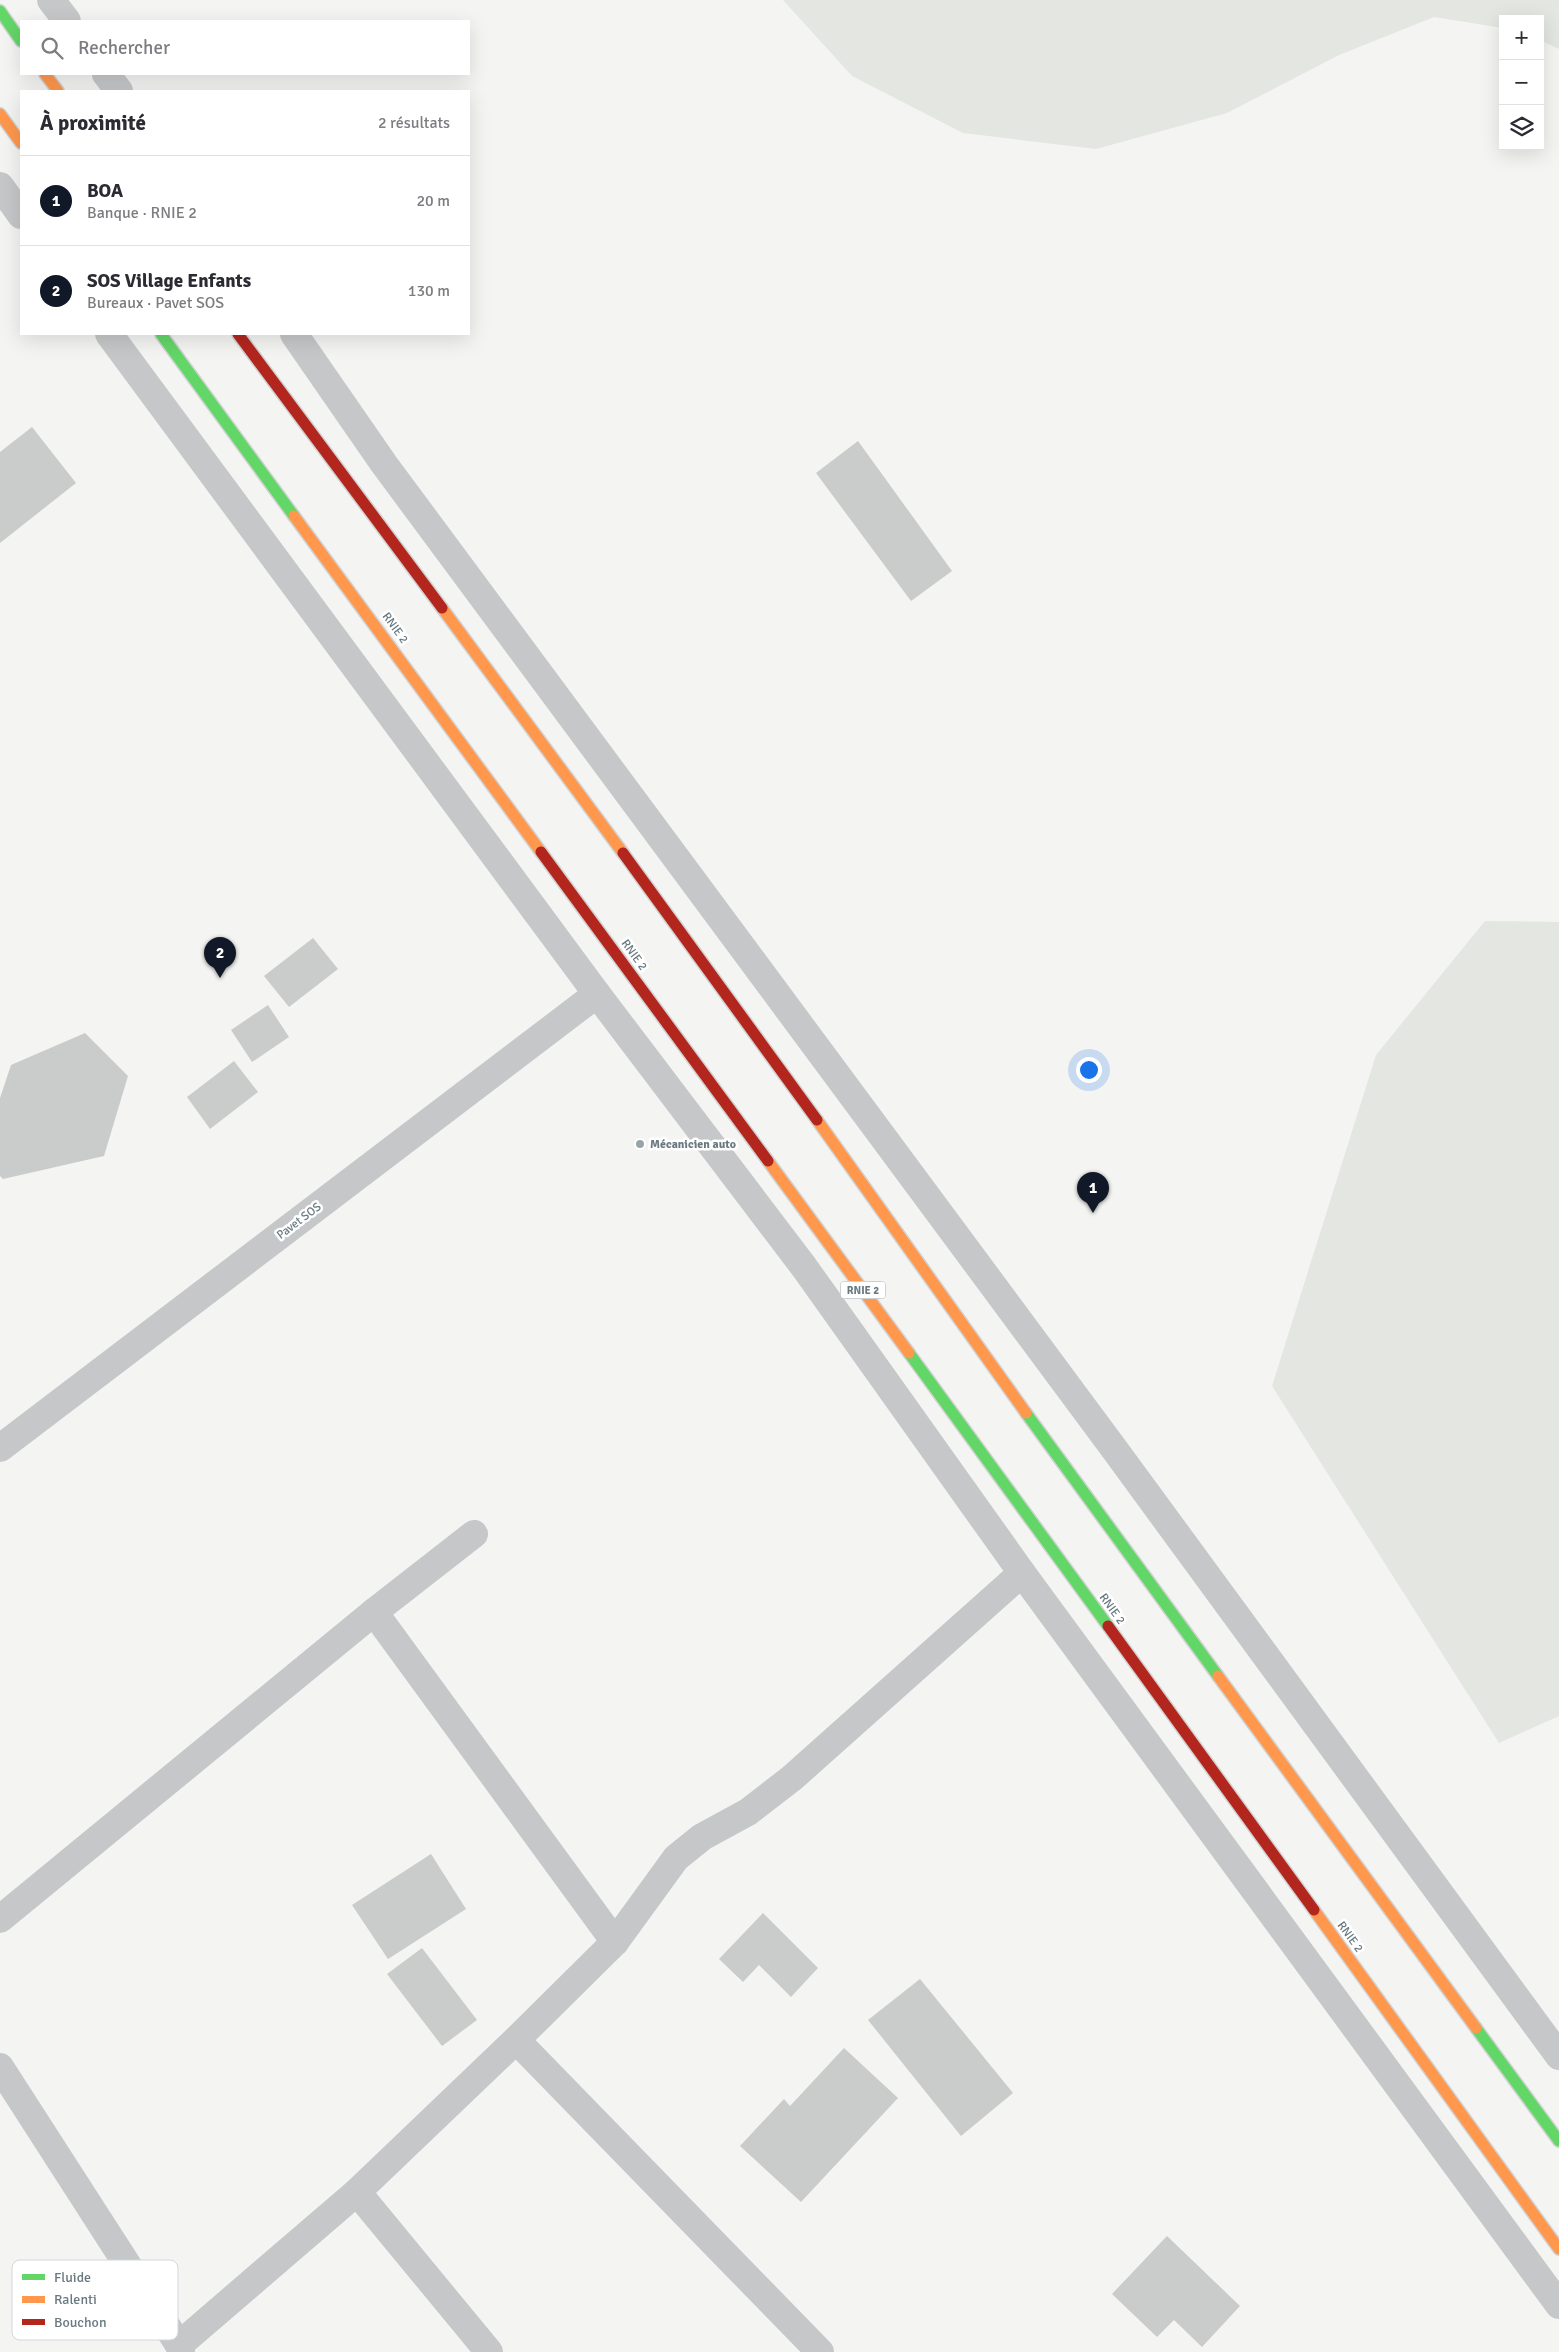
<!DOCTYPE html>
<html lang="fr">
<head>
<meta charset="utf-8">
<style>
  body { margin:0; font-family:Signika,sans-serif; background:#f2f2f3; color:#2b2b33 }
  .controls { position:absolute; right:15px; top:15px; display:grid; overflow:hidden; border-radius:0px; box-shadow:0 5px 20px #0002 }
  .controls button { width:45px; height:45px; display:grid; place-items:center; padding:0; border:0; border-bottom:1px solid #e1e1e2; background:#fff; color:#2b2b33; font:25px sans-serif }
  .you { position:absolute; left:1088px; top:1069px; width:18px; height:18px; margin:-12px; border:4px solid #fff; border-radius:50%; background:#1a73e8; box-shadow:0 0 0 8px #1a73e833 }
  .badge { display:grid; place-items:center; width:32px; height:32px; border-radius:50%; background:#111827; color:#fff; font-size:16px; font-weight:700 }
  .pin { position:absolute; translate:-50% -41px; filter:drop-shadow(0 1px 2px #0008) }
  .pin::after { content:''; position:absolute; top:26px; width:18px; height:15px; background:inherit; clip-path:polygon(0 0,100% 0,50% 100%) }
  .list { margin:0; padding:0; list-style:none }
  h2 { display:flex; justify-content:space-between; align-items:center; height:65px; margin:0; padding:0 20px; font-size:21px }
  h2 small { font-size:16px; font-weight:400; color:#7c7c81 }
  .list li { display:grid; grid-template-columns:32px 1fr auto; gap:15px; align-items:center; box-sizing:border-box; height:90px; padding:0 20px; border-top:1px solid #e1e1e2 }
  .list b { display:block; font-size:19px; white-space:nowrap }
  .list p { margin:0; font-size:16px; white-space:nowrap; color:#7c7c81 }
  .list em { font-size:16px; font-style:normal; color:#7c7c81 }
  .icon { flex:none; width:28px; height:28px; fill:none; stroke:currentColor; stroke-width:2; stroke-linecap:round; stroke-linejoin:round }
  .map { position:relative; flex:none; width:1559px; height:2352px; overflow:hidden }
  .search { position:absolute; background:#fff; box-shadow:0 5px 20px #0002; left:20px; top:20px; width:450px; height:55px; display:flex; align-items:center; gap:12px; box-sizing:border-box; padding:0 18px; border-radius:0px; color:#7c7c81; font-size:19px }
  .panel { position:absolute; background:#fff; box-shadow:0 5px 20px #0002; left:20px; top:90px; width:450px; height:245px; border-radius:0px }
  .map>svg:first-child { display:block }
  .green { fill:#e4e6e1 }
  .building { fill:#cacbcb }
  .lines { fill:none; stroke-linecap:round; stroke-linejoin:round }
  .fast-casing { stroke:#d0d1d1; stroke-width:14 }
  .slow-casing { stroke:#d0d1d1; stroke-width:14 }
  .jam-casing { stroke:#d0d1d1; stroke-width:14 }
  .street { stroke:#c5c7c8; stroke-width:28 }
  .fast { stroke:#63d668; stroke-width:11 }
  .slow { stroke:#ff974d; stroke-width:11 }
  .jam { stroke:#b3261e; stroke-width:11 }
  .poi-dot { fill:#99a4a8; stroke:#fff; stroke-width:2 }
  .labels { text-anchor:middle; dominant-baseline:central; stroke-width:5; stroke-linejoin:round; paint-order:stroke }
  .shield { fill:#fff; stroke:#95a1a6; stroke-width:1 }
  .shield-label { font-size:11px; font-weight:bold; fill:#687980 }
  .street-label { font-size:12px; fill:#687980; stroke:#fff }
  .poi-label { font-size:12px; font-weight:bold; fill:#687980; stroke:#fff; text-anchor:start }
  .key { fill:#fff; stroke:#d2d7d9; stroke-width:1 }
  .key-label { font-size:14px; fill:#687980 }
</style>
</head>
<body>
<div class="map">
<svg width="1559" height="2352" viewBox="0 0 1559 2352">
  <rect width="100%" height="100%" fill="#f4f4f3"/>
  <g class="green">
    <polygon points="783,0 1559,0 1559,49 1540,40 1540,19 1503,19 1503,28 1434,17 1339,55 1227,113 1096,149 963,133 852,76"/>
    <polygon points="1485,921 1559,922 1559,1716 1499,1743 1272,1386 1376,1055"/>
  </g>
  <g class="building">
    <polygon points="32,427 76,483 0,543 0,452"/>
    <polygon points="858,441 952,571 911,601 816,473"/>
    <polygon points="313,938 338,969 289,1007 264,976"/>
    <polygon points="268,1005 289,1037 252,1062 231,1030"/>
    <polygon points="85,1033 128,1076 104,1156 3,1179 0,1176 0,1098 11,1065"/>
    <polygon points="234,1061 258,1092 210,1129 187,1097"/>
    <polygon points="431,1854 466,1909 388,1959 352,1905"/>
    <polygon points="763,1913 818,1968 791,1997 759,1965 743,1982 719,1959"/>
    <polygon points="422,1948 477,2020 442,2046 387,1974"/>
    <polygon points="920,1979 1013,2093 961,2136 868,2020"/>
    <polygon points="844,2048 898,2098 801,2202 740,2146 784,2099 790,2106"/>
    <polygon points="1167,2236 1240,2306 1202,2347 1174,2320 1157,2337 1112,2294"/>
  </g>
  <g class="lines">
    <g class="fast-casing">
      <g id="fast">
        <polyline points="0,11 21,41"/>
        <polyline points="161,334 294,516"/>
        <polyline points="909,1353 1108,1626"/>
        <polyline points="1026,1413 1218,1676"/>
        <polyline points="1476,2028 1559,2141"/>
      </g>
    </g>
    <g class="slow-casing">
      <g id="slow">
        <polyline points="45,74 58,91"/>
        <polyline points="0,114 21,143"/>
        <polyline points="294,516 541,852"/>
        <polyline points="442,608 623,853"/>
        <polyline points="817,1120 1026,1413"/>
        <polyline points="768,1161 909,1353"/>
        <polyline points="1218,1676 1476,2028"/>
        <polyline points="1314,1910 1559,2249"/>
      </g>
    </g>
    <g class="jam-casing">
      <g id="jam">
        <polyline points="238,334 442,608"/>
        <polyline points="541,852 768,1161"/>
        <polyline points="623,853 817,1120"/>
        <polyline points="1108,1626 1314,1910"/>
      </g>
    </g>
    <g class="street">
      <polyline points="51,0 67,21"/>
      <polyline points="106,74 119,91"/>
      <polyline points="0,186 21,215"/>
      <polyline points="109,334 597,994 804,1267 1022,1573 1559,2305"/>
      <polyline points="294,334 384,464 1115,1450 1559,2056"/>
      <polyline points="0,1448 597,994"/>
      <polyline points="374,1612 615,1942"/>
      <polyline points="0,1919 374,1612 474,1534"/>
      <polyline points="516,2040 820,2352"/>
      <polyline points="0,2067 179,2345 181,2352"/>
      <polyline points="357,2192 489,2352"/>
      <polyline points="179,2345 357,2192 516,2040 615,1942 676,1858 702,1837 748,1812 792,1778 1022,1573"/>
    </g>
    <use href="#fast" class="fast"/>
    <use href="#slow" class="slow"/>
    <use href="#jam" class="jam"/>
  </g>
  <circle class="poi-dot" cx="640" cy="1144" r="5"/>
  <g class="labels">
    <rect class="shield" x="840.5" y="1281.5" width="45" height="17" rx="4"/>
    <g class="shield-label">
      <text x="863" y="1290">RNIE 2</text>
    </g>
    <g class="street-label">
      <text transform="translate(395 628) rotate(54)">RNIE 2</text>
      <text transform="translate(634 955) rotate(54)">RNIE 2</text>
      <text transform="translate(299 1221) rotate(-37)">Pavet SOS</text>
      <text transform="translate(1112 1609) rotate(54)">RNIE 2</text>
      <text transform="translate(1350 1937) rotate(54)">RNIE 2</text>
    </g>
    <g class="poi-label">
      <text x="650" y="1144">Mécanicien auto</text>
    </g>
  </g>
  <rect x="12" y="2260" width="166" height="80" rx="8" class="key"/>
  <rect x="22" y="2274" width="23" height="6" fill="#63d668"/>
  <rect x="22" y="2296" width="23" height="7" fill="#ff974d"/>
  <rect x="22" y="2319" width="23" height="6" fill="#b3261e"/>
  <g class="key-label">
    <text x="54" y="2282">Fluide</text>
    <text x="54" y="2304">Ralenti</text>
    <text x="54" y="2327">Bouchon</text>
  </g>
</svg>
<div class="controls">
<button>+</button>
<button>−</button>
<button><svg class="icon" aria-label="layers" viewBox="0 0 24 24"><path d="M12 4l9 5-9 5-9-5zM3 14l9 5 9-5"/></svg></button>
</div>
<div class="you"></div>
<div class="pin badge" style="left:1093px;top:1213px">1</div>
<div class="pin badge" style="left:220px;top:978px">2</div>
<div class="search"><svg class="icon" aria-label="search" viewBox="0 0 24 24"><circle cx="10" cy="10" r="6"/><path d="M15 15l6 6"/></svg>Rechercher</div>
<section class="panel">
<h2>À proximité<small>2 résultats</small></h2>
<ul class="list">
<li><span class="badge">1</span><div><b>BOA</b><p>Banque · RNIE 2</p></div><em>20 m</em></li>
<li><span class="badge">2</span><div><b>SOS Village Enfants</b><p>Bureaux · Pavet SOS</p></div><em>130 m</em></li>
</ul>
</section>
</div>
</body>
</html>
